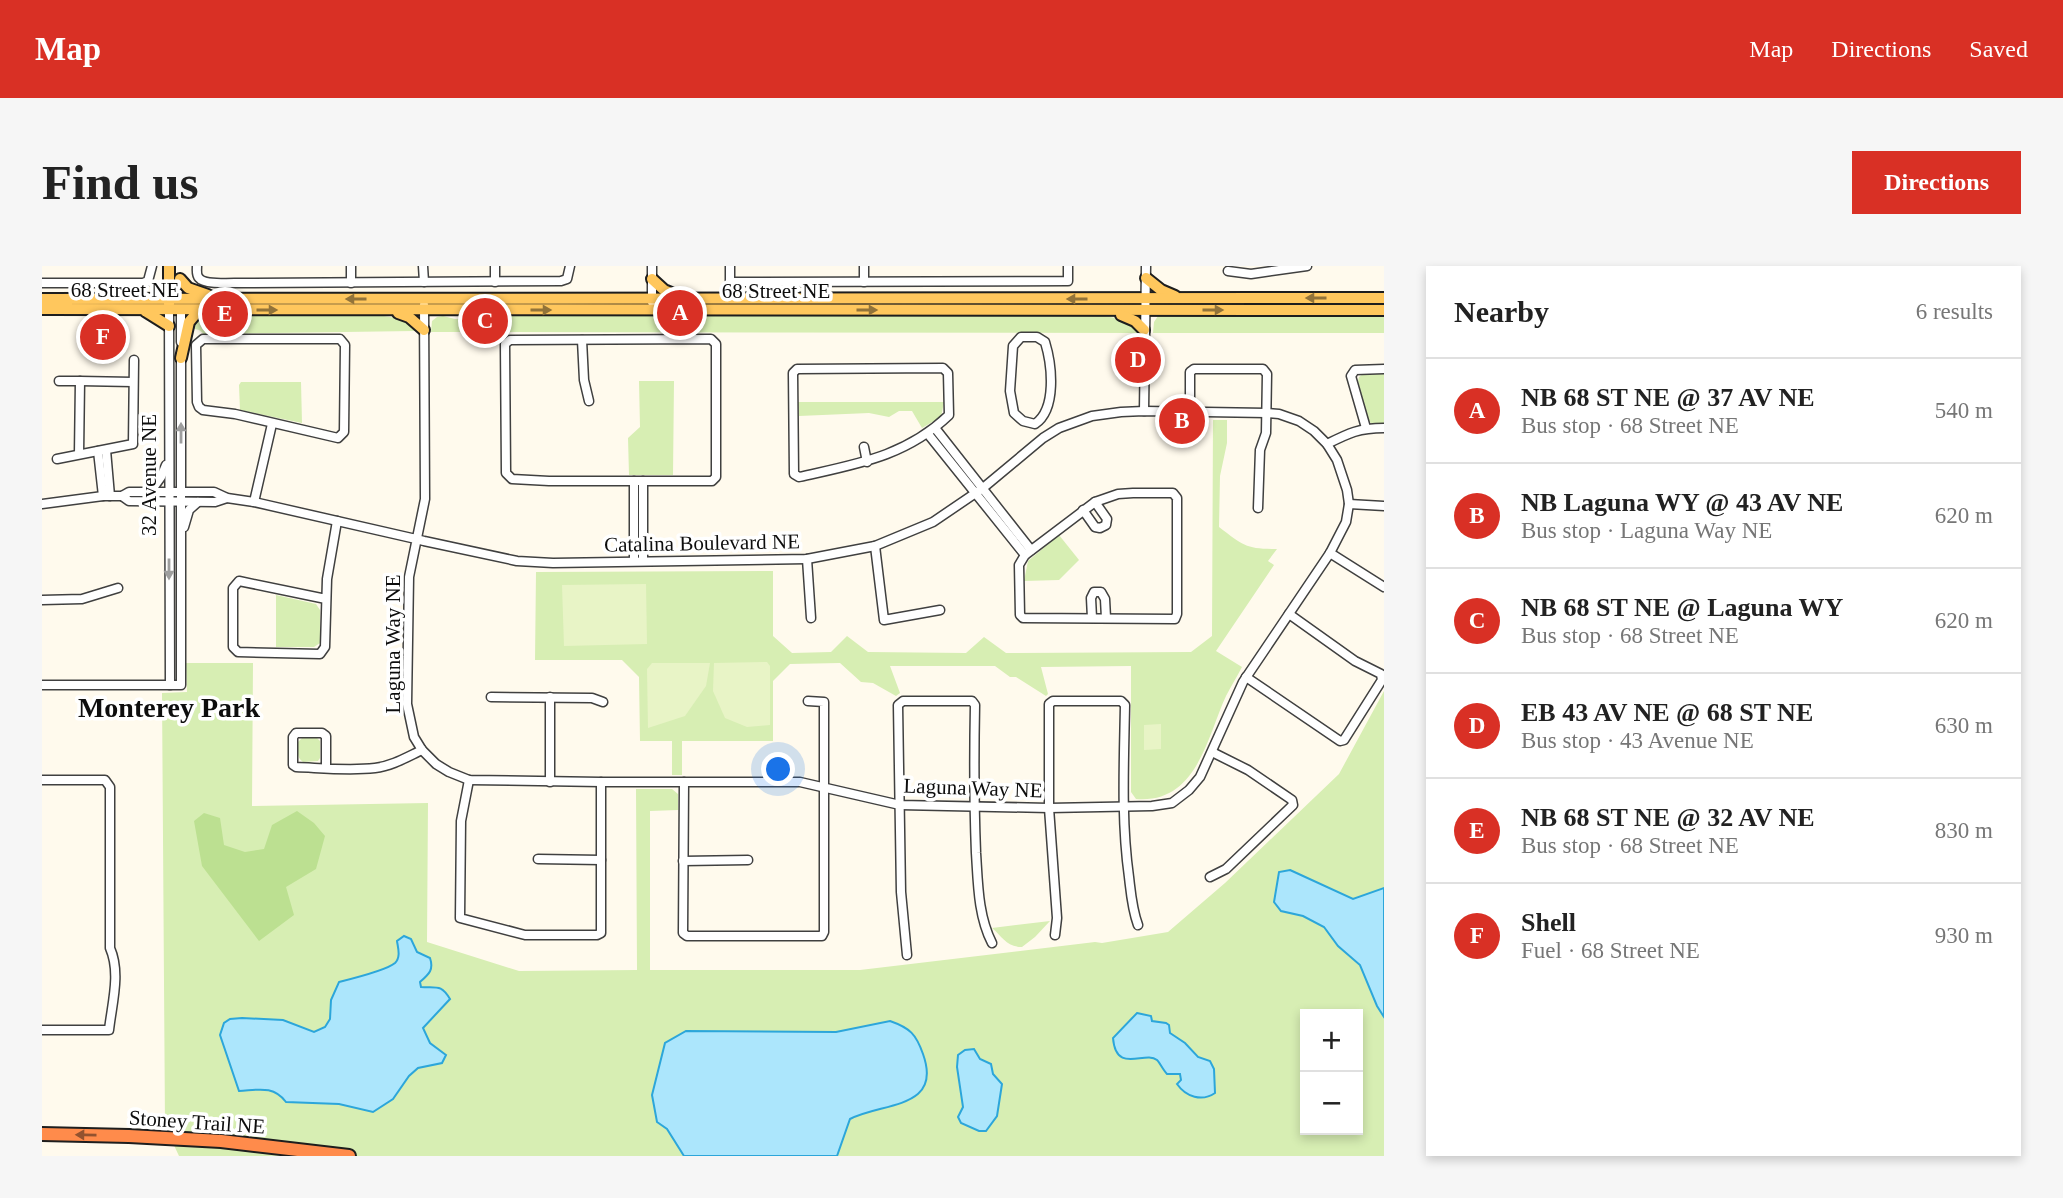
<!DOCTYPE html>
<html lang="en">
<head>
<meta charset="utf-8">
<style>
  body { margin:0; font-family:Georgia,serif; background:#f6f6f6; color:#222 }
  .controls { position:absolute; right:21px; bottom:21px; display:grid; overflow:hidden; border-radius:0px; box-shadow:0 4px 10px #0003 }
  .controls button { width:63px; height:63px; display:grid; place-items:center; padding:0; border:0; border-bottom:2px solid #e0e0e0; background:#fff; color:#222; font:35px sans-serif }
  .you { position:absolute; left:737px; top:504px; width:24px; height:24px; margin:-18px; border:5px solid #fff; border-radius:50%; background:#1a73e8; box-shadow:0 0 0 10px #1a73e833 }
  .badge { display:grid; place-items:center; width:46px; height:46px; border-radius:50%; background:#d93025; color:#fff; font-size:23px; font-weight:700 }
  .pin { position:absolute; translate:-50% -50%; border:4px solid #fff; box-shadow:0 2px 7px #0006 }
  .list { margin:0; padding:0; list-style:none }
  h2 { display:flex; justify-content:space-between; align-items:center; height:91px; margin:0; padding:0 28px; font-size:30px }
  h2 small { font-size:23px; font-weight:400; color:#767676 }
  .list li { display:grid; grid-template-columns:46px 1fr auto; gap:21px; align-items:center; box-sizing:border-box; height:105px; padding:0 28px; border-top:2px solid #e0e0e0 }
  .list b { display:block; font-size:26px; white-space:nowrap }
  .list p { margin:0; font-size:23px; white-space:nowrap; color:#767676 }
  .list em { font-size:23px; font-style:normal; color:#767676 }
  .map { position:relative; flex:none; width:1342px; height:890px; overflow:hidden; border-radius:0px }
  header { display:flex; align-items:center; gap:42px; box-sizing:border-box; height:98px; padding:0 35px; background:#d93025; color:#fff }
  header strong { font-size:33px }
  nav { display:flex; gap:38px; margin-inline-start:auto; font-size:24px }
  .intro { display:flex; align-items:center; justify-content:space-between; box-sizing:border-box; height:168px; padding:0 42px }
  h1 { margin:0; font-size:49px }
  .button { padding:18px 32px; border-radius:0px; background:#d93025; color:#fff; font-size:24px; font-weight:700 }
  main { display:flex; gap:42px; padding:0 42px }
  aside { flex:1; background:#fff; border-radius:0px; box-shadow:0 4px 10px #0003 }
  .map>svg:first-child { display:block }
  .green { fill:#d7eeb3; fill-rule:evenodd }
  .forest { fill:#bce091 }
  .pitch { fill:#e8f4c6 }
  .water { fill:#ace6fc; stroke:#2ca6da; stroke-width:2 }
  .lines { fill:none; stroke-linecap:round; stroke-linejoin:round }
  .minor-casing { stroke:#404040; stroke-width:11 }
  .major-casing { stroke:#1e1e1e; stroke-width:14 }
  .highway-casing { stroke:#1e1e1e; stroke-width:16 }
  .minor { stroke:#fff; stroke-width:8 }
  .major { stroke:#ffc75d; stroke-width:10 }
  .highway { stroke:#ff8b4b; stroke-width:12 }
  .oneway { fill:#927339 }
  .oneway2 { fill:#9e9e9e }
  .oneway3 { fill:#92522f }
  .labels { text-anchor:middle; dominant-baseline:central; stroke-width:7; stroke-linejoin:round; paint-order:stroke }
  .street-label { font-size:21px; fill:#0d0d0d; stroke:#fff }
  .district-label { font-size:28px; font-weight:bold; fill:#0d0d0d; stroke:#fff }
</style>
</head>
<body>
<header>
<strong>Map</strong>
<nav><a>Map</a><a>Directions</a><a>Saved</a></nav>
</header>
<div class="intro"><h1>Find us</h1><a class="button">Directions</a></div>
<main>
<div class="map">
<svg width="1342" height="890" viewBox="0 0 1342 890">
  <rect width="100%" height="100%" fill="#fffaed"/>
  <g class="green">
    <polygon points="163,48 299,48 342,50 360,53 370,59 373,65 162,68 157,64 148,62 156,49"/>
    <path d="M459 48H997C1020 49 1087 43 1096 67L389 66 390 55 395 51 401 50 413 53H441Z"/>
    <polygon points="1124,49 1342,49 1342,67 1111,67 1112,56 1116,50"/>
    <polygon points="1321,108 1342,108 1342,158 1330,158 1326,154 1316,115 1317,111"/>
    <polygon points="597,115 632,115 631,209 587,209 586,172 598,161"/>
    <polygon points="199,116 259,116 260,157 198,144 197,119"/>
    <polygon points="756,136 902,136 899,151 880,162 870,145 857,145 847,151 827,147 757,150"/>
    <path d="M1171 154H1185V177L1178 210 1177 261C1202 280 1204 283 1235 283L1226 295 1232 299 1174 385 1200 401C1195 411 1189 420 1184 430 1165 471 1155 538 1094 533L1089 526V400L999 401 1006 428 1004 430 974 411H968L953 400H848L858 427 854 430 831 417 819 416 798 397 748 398 731 415V475H640V509H630V475H598L597 411 580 394H493L494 306 731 305V370L750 387 789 386 805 370 826 386 924 387 942 371 964 387 1149 386 1170 370Z"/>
    <polygon points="1017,269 1037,294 1017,314 982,315 986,295"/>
    <polygon points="234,329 274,338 278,344 278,377 272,381 234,381"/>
    <path d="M144 397H211L210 540 386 537 385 676 477 705 595 704 594 523H630L636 528V544L608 545V704H818L1053 676 1060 677 1126 666 1183 617 1297 508 1342 425V890H137L123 860 120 427 145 426ZM1263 748H1316V864H1263Z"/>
    <path d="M261 471H274L278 475V492L276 495 261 496C254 491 256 484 256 476Z"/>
    <path d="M1008 655 993 671 980 681C964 681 961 671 950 662Z"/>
  </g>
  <polygon class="forest" points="255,545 272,557 283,570 274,603 244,621 252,649 217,675 160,600 152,555 162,547 178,552 182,579 203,586 222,583 230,559"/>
  <g class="pitch">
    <polygon points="604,318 605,378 522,380 520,319"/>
    <polygon points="725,396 728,400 728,459 705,461 683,452 671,425 672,397"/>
    <polygon points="610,397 668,397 664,420 643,450 606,462 605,403"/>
    <polygon points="1119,458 1119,483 1102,484 1102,459"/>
  </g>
  <g class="water">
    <polygon points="1248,604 1311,633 1342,622 1342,751 1335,740 1318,699 1296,680 1282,661 1261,650 1239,645 1232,636 1237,606"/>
    <path d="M362 670 369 673 375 686 388 692C392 704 387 708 378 716L379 721C395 722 399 718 408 733L381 762 388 777 404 789 400 797 376 802 367 810 351 833 331 846 297 838 244 836C231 819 216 824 197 825L178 769 182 757 188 753 200 752 241 754 272 766 283 761 288 753 289 734 297 716C309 713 345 704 353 697 359 691 356 682 355 675Z"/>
    <path d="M1095 747 1109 750 1110 755 1124 757 1127 759 1128 767 1143 777 1156 791 1168 795 1172 803 1173 827C1160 836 1144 831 1135 818L1139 814 1138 808H1125C1121 804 1118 797 1115 794 1103 784 1074 809 1071 772Z"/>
    <path d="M848 755C868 762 874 768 881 788 901 844 840 836 808 853L795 890H642L625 863 615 856 610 829 623 777 644 765 794 766Z"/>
    <polygon points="932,783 938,793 949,798 951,808 960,818 955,850 944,865 937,865 919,857 916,851 921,841 915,801 916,789 923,784"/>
  </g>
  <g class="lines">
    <g class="minor-casing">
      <g id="minor">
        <path d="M155 0C155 4 154 9 157 12 162 19 189 17 198 17L519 15 525 13 528 0"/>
        <polyline points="381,0 382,16"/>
        <polyline points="453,0 453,16"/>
        <polyline points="688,0 688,16 1026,15 1026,0"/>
        <polyline points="822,0 822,16"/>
        <polyline points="1186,5 1209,8 1265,0"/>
        <polyline points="0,17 101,17 106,15 110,0"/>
        <polyline points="309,17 309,0"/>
        <polyline points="610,36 610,0"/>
        <polyline points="127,44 128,419"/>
        <polyline points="139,44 139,76"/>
        <path d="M979 71H995L1003 76C1010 99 1015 143 993 158L981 155 972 147 968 125 971 80Z"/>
        <polygon points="161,73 298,73 303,79 302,166 296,172 193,148 161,144 157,141 155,136 154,79"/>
        <polygon points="669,73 674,78 674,211 670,215 507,215 470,213 464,207 463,78 468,74"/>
        <polyline points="540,74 542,114 547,135"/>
        <path d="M901 102 906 107 907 149C863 191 814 198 757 211L752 208 751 107 755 103Z"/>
        <polyline points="17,115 38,115 37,188"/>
        <polyline points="38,115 91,116"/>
        <polyline points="1102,145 1104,0"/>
        <polyline points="1148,145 1148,106 1152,103 1221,103 1225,108 1224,167 1218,184 1216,242"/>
        <polyline points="893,162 989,284"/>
        <polyline points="1324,162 1309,110 1313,104 1342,103"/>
        <polyline points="886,168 983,289"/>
        <path d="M1285 178C1307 167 1317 162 1342 162"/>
        <polyline points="822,181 825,196"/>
        <polyline points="64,184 68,230"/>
        <polyline points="56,185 61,230"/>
        <polyline points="15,193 91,178 92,94"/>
        <polyline points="592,215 592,295"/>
        <polyline points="601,215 601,294"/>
        <polyline points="109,225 119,211 124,199"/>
        <polygon points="1091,227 1131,227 1135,232 1135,348 1133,353 981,352 978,349 977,299 983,289 1053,236 1076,228"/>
        <polyline points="80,230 87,235 173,236 185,232"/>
        <polyline points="212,236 230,158"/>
        <polyline points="0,238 61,230 80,230 87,226 172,226 185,232 212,236 374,273 382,275 475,295 511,297 765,293 833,280 891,256 941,222 1001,172 1017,162 1050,150 1079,146 1102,145 1225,147 1237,148 1257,155 1272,165 1285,178 1295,194 1305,224 1307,238 1304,256 1288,287 1201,416 1158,511 1147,524 1130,537 1110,540 1007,542 858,539 758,516 559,516 427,514 407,506 394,498 380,484 372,471 365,438 367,311 383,233 382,39"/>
        <polyline points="1307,238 1342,240"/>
        <polyline points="1041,244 1053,261 1058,262 1064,259 1065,253 1053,236"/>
        <polyline points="142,261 147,244 156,236"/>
        <polyline points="833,280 842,354 898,344"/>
        <polyline points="1288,287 1342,321"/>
        <polyline points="765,293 769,352"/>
        <polyline points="284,333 197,315 191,322 191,381 196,386 278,388 283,381 285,313 295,255"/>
        <polyline points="0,334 40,333 76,322"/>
        <polyline points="1050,352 1049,332 1052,326 1059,326 1063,333 1064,352"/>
        <polyline points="1204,411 1298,475 1302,474 1340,414 1339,408 1313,395 1247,348"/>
        <polyline points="0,419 139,419 139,89"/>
        <polyline points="449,431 550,432 561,436"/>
        <polyline points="508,431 508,516"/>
        <path d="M284 502V470L280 467H254L251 471V499L254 501C279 502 307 505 333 502 350 500 365 491 380 484"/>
        <path d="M0 514H63L68 521V682C79 707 70 737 67 764H0"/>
        <polyline points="427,514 419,555 418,652 483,669 555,669 559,667 559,516"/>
        <polyline points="642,516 641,667 645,670 780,670 782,666 782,436 766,435"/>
        <polyline points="496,593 559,594"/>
        <polyline points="641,595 706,594"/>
        <polyline points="1168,611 1184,603 1251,539 1250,534 1206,504 1170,486"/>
        <path d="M1013 669 1015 652 1007 542V438L1011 435H1079L1083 439C1082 496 1079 554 1087 611 1089 628 1090 643 1096 659"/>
        <path d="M865 689 859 626 856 439 861 435H930L933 439C932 489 932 537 934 587 936 617 936 650 950 677"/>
      </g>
    </g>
    <g class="major-casing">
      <g id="major">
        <polyline points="1104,12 1119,24 1133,30"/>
        <polyline points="138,13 146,22 166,29"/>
        <polyline points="610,13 622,24 639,31"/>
        <polyline points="0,33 1342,32"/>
        <polyline points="127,38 127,0"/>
        <polyline points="0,43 1342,44"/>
        <polyline points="103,45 127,60"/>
        <polyline points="356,47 367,51 382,64"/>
        <polyline points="1079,49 1093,55 1102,64"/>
        <polyline points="139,92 147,56 157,44"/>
      </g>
    </g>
    <g class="highway-casing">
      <polyline id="highway" points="0,868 87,870 179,875 307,890"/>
    </g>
    <use href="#minor" class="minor"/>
    <use href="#major" class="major"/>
    <use href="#highway" class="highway"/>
  </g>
  <defs><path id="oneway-solid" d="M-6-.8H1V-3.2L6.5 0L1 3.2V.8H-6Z" transform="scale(1.75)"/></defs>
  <g class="oneway">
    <use href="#oneway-solid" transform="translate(1274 32) rotate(180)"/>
    <use href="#oneway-solid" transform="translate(314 33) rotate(-180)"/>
    <use href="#oneway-solid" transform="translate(1035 33) rotate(180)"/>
    <use href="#oneway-solid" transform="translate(225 44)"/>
    <use href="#oneway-solid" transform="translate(499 44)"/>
    <use href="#oneway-solid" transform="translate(825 44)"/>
    <use href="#oneway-solid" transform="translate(1171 44)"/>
  </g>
  <g class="oneway2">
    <use href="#oneway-solid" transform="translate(139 167) rotate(-90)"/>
    <use href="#oneway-solid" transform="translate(127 303) rotate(90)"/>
  </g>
  <use class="oneway3" href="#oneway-solid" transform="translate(44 869) rotate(-179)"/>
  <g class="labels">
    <g class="street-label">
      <text x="83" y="24">68 Street NE</text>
      <text x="734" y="25">68 Street NE</text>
      <text transform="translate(107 209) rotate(-90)">32 Avenue NE</text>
      <text transform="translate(660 277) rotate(-1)">Catalina Boulevard NE</text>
      <text transform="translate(351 378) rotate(-90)">Laguna Way NE</text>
      <text transform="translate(931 522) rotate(2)">Laguna Way NE</text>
      <text transform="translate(155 856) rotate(4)">Stoney Trail NE</text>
    </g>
    <g class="district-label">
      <text x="127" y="441">Monterey Park</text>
    </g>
  </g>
</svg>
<div class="controls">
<button>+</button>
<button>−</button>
</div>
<div class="you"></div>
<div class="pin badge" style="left:638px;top:47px">A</div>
<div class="pin badge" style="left:1140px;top:155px">B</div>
<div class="pin badge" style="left:443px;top:55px">C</div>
<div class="pin badge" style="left:1096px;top:94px">D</div>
<div class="pin badge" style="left:183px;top:48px">E</div>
<div class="pin badge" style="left:61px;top:71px">F</div>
</div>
<aside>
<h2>Nearby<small>6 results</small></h2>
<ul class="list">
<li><span class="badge">A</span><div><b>NB 68 ST NE @ 37 AV NE</b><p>Bus stop · 68 Street NE</p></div><em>540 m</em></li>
<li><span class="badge">B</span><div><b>NB Laguna WY @ 43 AV NE</b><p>Bus stop · Laguna Way NE</p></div><em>620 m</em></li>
<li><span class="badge">C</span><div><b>NB 68 ST NE @ Laguna WY</b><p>Bus stop · 68 Street NE</p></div><em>620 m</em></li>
<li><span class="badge">D</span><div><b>EB 43 AV NE @ 68 ST NE</b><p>Bus stop · 43 Avenue NE</p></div><em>630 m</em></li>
<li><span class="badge">E</span><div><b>NB 68 ST NE @ 32 AV NE</b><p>Bus stop · 68 Street NE</p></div><em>830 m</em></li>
<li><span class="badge">F</span><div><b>Shell</b><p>Fuel · 68 Street NE</p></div><em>930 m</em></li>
</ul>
</aside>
</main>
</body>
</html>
